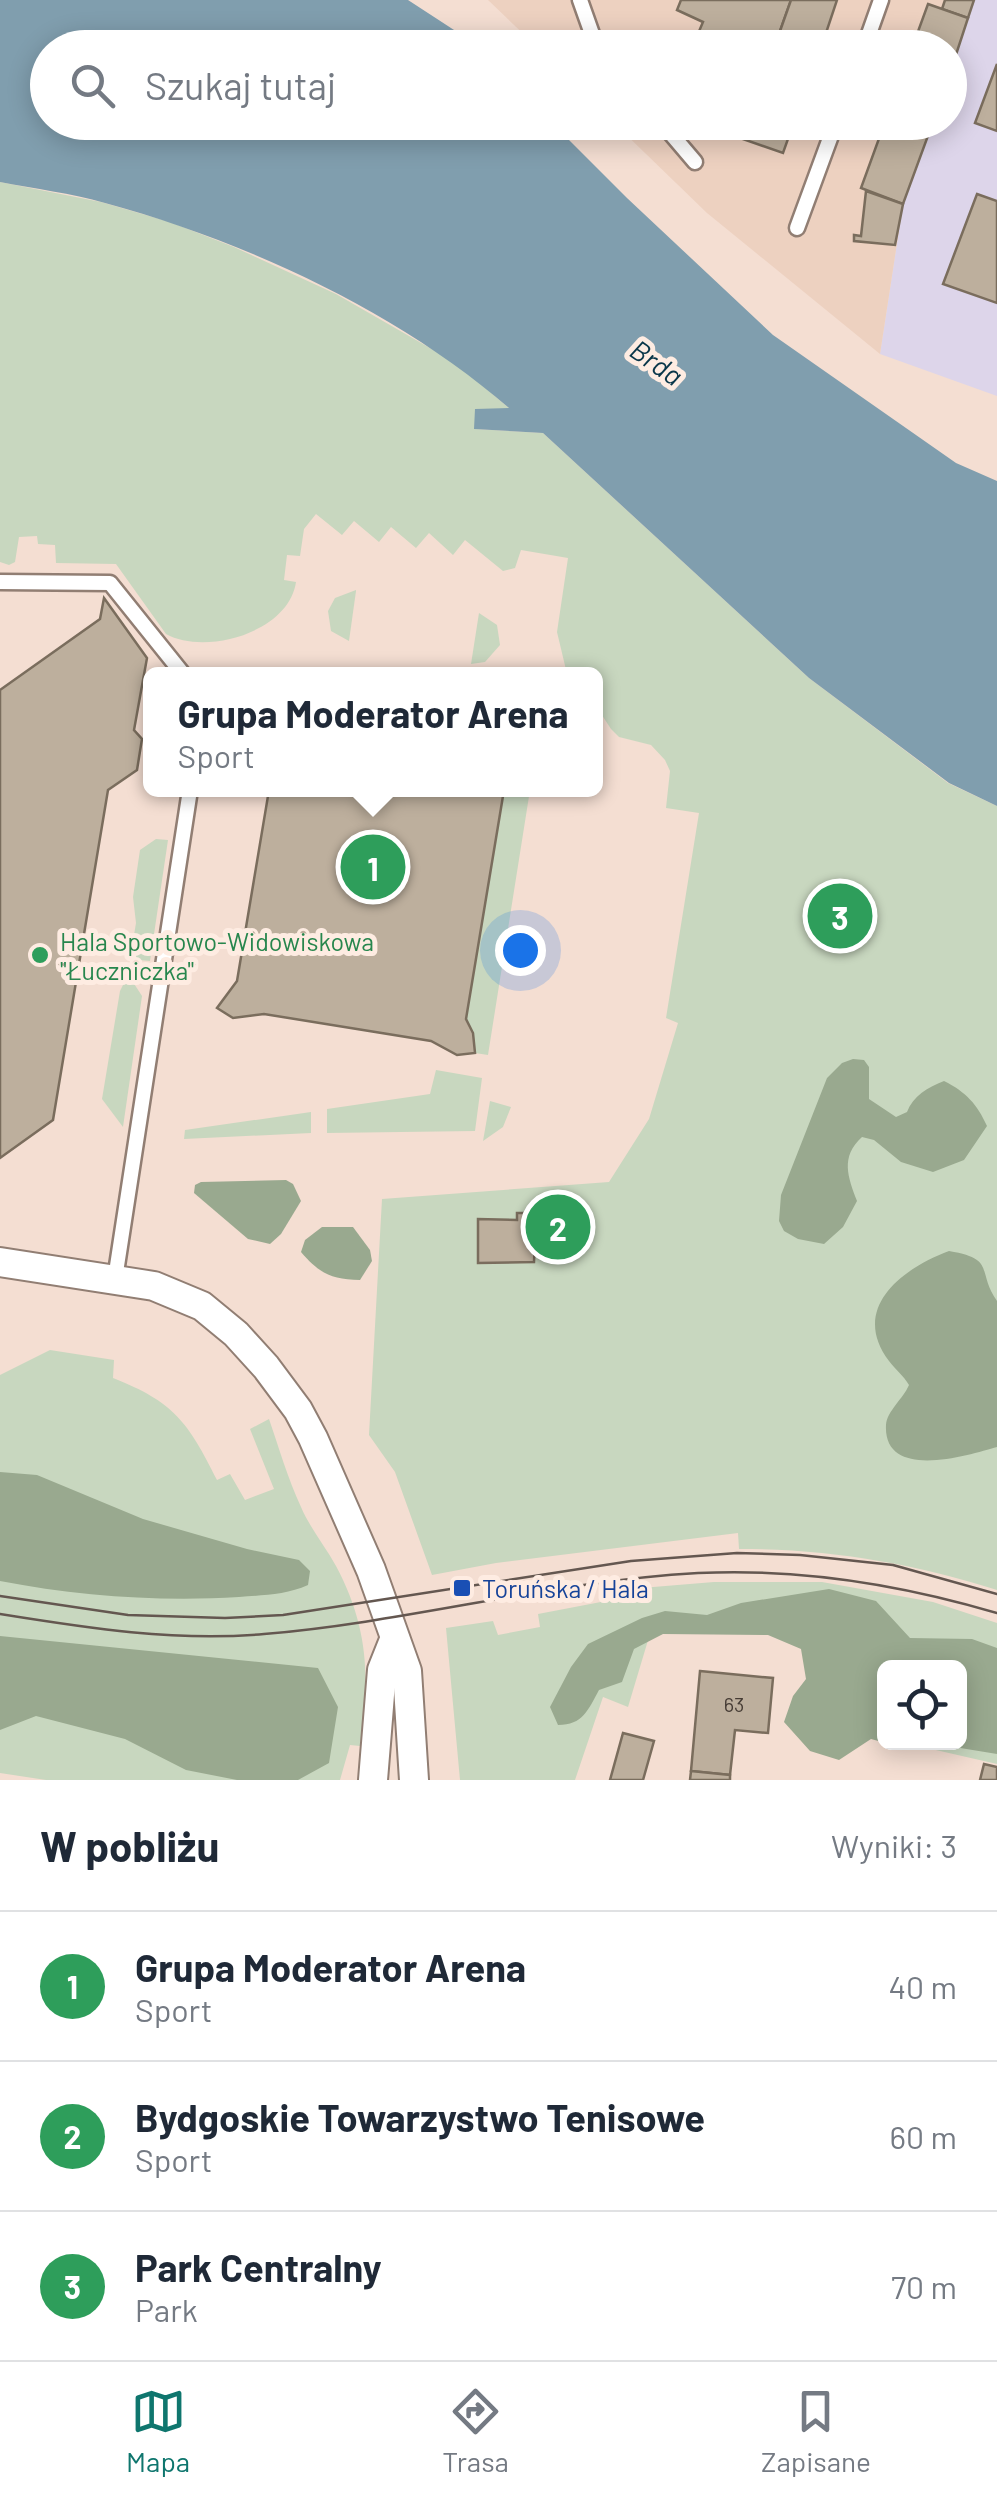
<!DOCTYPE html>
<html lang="pl">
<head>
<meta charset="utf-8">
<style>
  body { margin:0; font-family:Barlow,sans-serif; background:#f6f6f7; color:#1f2937 }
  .controls { position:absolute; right:30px; bottom:30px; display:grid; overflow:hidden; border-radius:15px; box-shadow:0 5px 25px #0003 }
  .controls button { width:90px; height:90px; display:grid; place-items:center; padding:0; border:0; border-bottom:2px solid #e0e1e3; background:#fff; color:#1f2937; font:50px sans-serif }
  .you { position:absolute; left:520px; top:950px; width:35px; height:35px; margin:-25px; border:8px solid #fff; border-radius:50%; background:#1a73e8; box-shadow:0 0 0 15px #1a73e833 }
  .badge { display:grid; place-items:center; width:65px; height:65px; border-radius:50%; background:#0f766e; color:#fff; font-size:32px; font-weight:700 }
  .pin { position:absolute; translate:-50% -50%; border:5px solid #fff; box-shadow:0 2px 10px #0006 }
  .popup { position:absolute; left:143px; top:667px; width:460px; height:130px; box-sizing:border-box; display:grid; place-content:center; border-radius:15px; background:#fff; filter:drop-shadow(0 2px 8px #0005); font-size:32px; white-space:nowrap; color:#747a83 }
  .popup b { font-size:38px; color:#1f2937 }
  .popup::after { content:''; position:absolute; left:50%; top:100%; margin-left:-20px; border:20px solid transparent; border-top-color:#fff }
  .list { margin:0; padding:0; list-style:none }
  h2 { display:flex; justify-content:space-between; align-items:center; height:130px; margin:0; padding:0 40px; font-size:42px }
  h2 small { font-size:32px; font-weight:400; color:#747a83 }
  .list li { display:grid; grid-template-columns:65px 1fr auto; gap:30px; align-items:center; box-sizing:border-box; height:150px; padding:0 40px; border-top:2px solid #e0e1e3 }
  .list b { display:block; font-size:38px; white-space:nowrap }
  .list p { margin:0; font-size:32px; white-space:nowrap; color:#747a83 }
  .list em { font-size:32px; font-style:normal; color:#747a83 }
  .icon { flex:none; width:55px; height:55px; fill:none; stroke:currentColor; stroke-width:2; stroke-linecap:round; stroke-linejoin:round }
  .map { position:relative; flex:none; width:997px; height:1780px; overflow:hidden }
  .search { position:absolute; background:#fff; box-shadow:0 5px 25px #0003; left:30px; right:30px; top:30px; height:110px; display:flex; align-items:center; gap:25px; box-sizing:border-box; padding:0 35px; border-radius:55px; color:#747a83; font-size:38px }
  .sheet { height:580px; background:#fff }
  nav { display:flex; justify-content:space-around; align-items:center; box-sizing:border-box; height:140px; border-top:2px solid #e0e1e3; background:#fff; font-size:28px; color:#747a83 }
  nav a { display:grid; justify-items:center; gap:5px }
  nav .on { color:#0f766e }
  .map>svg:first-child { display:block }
  .commercial { fill:#ddd5ea }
  .built { fill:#edd1c0 }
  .green { fill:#c8d7bf }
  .forest { fill:#99a98f }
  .water { fill:#809eae }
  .building { fill:#bdaf9d; stroke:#7a6d5d; stroke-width:2.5 }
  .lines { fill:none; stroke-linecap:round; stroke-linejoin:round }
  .service-casing { stroke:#917e73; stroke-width:19 }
  .minor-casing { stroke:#917e73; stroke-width:32 }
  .service { stroke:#fff; stroke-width:14 }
  .minor { stroke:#fff; stroke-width:28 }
  .tram { stroke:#645750; stroke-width:2.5 }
  .leisure-dot { fill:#2e9e5b; stroke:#feece2; stroke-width:4 }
  .transit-dot { fill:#1a4fb4; stroke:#feece2; stroke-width:4 }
  .labels { text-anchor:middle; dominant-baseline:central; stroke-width:10; stroke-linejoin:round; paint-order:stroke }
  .number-label { font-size:20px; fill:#463c35 }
  .leisure-label { font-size:25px; fill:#27864d; stroke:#feece2; text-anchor:start }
  .transit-label { font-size:25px; fill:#164399; stroke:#feece2; text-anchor:start }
  .water-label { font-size:28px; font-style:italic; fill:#093649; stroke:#feece2 }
</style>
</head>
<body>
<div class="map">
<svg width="997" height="1780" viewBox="0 0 997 1780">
  <rect width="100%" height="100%" fill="#f4ded2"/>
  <polygon class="commercial" points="974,0 997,0 997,396 880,354 903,204 933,123 950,122 950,73"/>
  <g class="built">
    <polygon points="488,0 974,0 950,73 950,48 537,47"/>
    <polygon points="614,123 933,123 903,204 880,354 707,213"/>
  </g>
  <g class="green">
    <path d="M0 182 101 202 170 222 234 247 336 294 456 363 510 409 475 429 543 433 809 678 948 783 997 806V1590C912 1563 828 1549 739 1549L738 1533 496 1563 432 1575 395 1472 369 1435 382 1199 609 1182 649 1119 678 1023 666 1018 699 813 666 808 670 771 665 760 651 745 619 737 611 729 596 706V674H567L557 632 568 558 521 550 515 568 503 571 465 540 453 555 429 533 416 548 391 527 379 542 354 521 342 535 316 514 304 529 300 556 287 555 284 580 296 582C289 632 206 656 166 634L116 564 56 563 55 545 38 544 37 536 19 537 15 562 9 565 0 562Z"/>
    <polygon points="356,590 356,591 349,641 331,631 328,611 335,598"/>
    <polygon points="479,613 497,625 500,645 485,662 471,664"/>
    <polygon points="504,790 530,790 488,1055 475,1053 473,1033 466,1019"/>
    <polygon points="156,839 168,840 150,961 139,960 131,953 136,923 133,897 140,850"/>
    <polygon points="126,979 131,979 142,996 123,1127 102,1099 120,991"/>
    <polygon points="436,1070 482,1078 475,1131 327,1133 327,1109 430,1094"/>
    <polygon points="490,1101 511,1107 503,1127 483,1141"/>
    <polygon points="311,1112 311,1133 184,1139 185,1130"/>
    <path d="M50 1350 114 1360 113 1378C174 1402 188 1422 217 1480L230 1474 245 1500 274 1489 250 1429 269 1419C279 1448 288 1479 301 1507 310 1528 325 1546 336 1566 369 1628 370 1679 360 1746L350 1745 340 1780H46L0 1773V1375Z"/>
    <polygon points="714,1582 822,1582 933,1602 997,1623 997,1764 927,1748 926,1743 960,1742 960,1668 884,1668 813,1630 652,1627 628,1707 603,1697 575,1780 460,1780 446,1628 493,1621 498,1635 540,1627 538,1614 627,1597 629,1589"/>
  </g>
  <g class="forest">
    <path d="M853 1059 864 1060 869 1067V1099L896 1117 907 1112C913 1096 928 1087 944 1081 966 1092 977 1104 987 1126L964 1160 933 1172 901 1162 874 1140 862 1137C840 1157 848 1177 857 1201L843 1227 824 1244 798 1239 784 1231 779 1221 781 1195 827 1078 842 1063Z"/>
    <polygon points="286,1180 293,1184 301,1201 281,1234 270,1244 248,1239 194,1193 195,1185 201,1182"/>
    <path d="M322 1227H353L370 1250 372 1261 360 1280C331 1279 320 1274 301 1252L305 1240Z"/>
    <path d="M949 1251C997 1259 976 1271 997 1301V1447C969 1455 883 1482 886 1425 887 1411 903 1399 909 1385 903 1375 896 1370 889 1361 849 1308 903 1268 949 1251Z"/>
    <path d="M0 1472 37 1475 143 1519 247 1549 299 1560 310 1571 308 1585C286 1595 263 1595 239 1597 160 1602 78 1596 0 1581Z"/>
    <path d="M829 1589 876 1601 910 1638 972 1639 997 1648V1754L930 1743 960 1742V1668H884V1742L903 1743 893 1745 871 1739 839 1760 810 1751 784 1722 793 1696 806 1679 801 1649 768 1635 663 1634 634 1649 622 1682 599 1690C588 1710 583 1725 558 1725L550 1707 571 1667 588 1644 642 1618 665 1611 707 1615 741 1603Z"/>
    <polygon points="0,1636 318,1668 338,1707 329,1763 298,1780 237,1780 186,1770 125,1739 36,1716 0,1730"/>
  </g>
  <path class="water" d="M0 0H408L474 43 478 47 48 48V122L552 123 627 198 773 335 956 463 997 481V806L949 783 809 678 543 433 474 429 475 409 509 408C399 312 245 241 105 203 71 193 35 189 0 182Z"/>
  <g class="building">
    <polygon points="681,0 791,0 774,48 692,48 703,22 677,10"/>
    <polygon points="791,0 837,0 821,48 774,48"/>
    <polygon points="945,0 974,0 968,18 942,9"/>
    <polygon points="928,4 968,18 950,73 950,48 912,48"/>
    <polygon points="997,64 997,131 975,123"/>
    <polygon points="742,122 794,122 783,153 737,137"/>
    <polygon points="885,122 933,122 903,204 861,188"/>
    <polygon points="866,191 903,204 895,245 854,241 854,235 861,236"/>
    <polygon points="977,194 997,201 997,303 943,284"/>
    <polygon points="104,598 147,658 134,730 142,739 137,770 108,790 53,1120 0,1158 0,690 100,619"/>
    <polygon points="269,790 504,790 466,1019 473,1033 475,1053 457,1055 431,1041 264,1014 233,1018 217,1008 237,981"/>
    <polygon points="517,1213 536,1213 534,1262 478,1263 478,1219 517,1220"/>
    <polygon points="700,1671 773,1678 768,1733 735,1730 730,1775 691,1771"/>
    <polygon points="623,1733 654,1741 643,1780 610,1780"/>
    <polygon points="984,1764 997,1767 997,1780 980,1780"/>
    <polygon points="691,1771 730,1775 730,1780 690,1780"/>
  </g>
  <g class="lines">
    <g class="service-casing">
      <g id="service">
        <polyline points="580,0 597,48"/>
        <polyline points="864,48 881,0"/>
        <polyline points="661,122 695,162"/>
        <polyline points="797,228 836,122"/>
        <polyline points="0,582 110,583 183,674"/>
        <polyline points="115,1279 190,790"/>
      </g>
    </g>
    <g class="minor-casing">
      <g id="minor">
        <polyline points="0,1262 154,1286 202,1306 236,1334 266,1367 298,1410 313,1438 371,1570 407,1671 414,1780"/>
        <polyline points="373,1780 382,1670 394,1640"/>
      </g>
    </g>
    <use href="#service" class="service"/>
    <use href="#minor" class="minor"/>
    <g class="tram">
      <polyline points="0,1596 128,1615 225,1618 283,1615 631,1561 737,1553 800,1555 893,1565 997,1594"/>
      <path d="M0 1614C87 1628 175 1642 264 1634 409 1622 552 1581 698 1573 801 1568 899 1584 997 1613"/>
    </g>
  </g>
  <circle class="leisure-dot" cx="40" cy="955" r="10"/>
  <rect class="transit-dot" x="452" y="1578" width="20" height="20" rx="5"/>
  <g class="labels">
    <g class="number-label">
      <text x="734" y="1704">63</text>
    </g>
    <g class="leisure-label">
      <text x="60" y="941">Hala Sportowo-Widowiskowa<tspan x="60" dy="29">"Łuczniczka"</tspan></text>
    </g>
    <g class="transit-label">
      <text x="482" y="1588">Toruńska / Hala</text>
    </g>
    <g class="water-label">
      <text transform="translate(657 362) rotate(35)">Brda</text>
    </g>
  </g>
</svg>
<div class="controls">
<button><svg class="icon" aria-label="locate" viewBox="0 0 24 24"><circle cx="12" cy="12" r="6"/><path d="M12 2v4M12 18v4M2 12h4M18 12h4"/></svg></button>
</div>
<div class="you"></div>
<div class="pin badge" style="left:373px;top:867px;background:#2e9e5b">1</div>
<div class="popup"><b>Grupa Moderator Arena</b>Sport</div>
<div class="pin badge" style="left:558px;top:1227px;background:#2e9e5b">2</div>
<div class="pin badge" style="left:840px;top:916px;background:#2e9e5b">3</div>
<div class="search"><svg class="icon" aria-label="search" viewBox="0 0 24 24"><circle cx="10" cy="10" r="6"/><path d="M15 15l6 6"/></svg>Szukaj tutaj</div>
</div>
<section class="sheet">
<h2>W pobliżu<small>Wyniki: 3</small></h2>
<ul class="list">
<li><span class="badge" style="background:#2e9e5b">1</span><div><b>Grupa Moderator Arena</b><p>Sport</p></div><em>40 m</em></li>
<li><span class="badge" style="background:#2e9e5b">2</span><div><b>Bydgoskie Towarzystwo Tenisowe</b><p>Sport</p></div><em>60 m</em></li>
<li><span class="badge" style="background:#2e9e5b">3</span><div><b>Park Centralny</b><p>Park</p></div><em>70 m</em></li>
</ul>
</section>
<nav>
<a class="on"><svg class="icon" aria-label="map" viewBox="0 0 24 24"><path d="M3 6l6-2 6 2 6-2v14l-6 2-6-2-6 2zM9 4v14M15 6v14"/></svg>Mapa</a>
<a><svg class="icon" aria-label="directions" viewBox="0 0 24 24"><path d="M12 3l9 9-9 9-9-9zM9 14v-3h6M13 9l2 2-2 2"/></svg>Trasa</a>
<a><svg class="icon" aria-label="saved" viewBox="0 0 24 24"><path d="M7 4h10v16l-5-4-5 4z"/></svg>Zapisane</a>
</nav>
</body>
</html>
